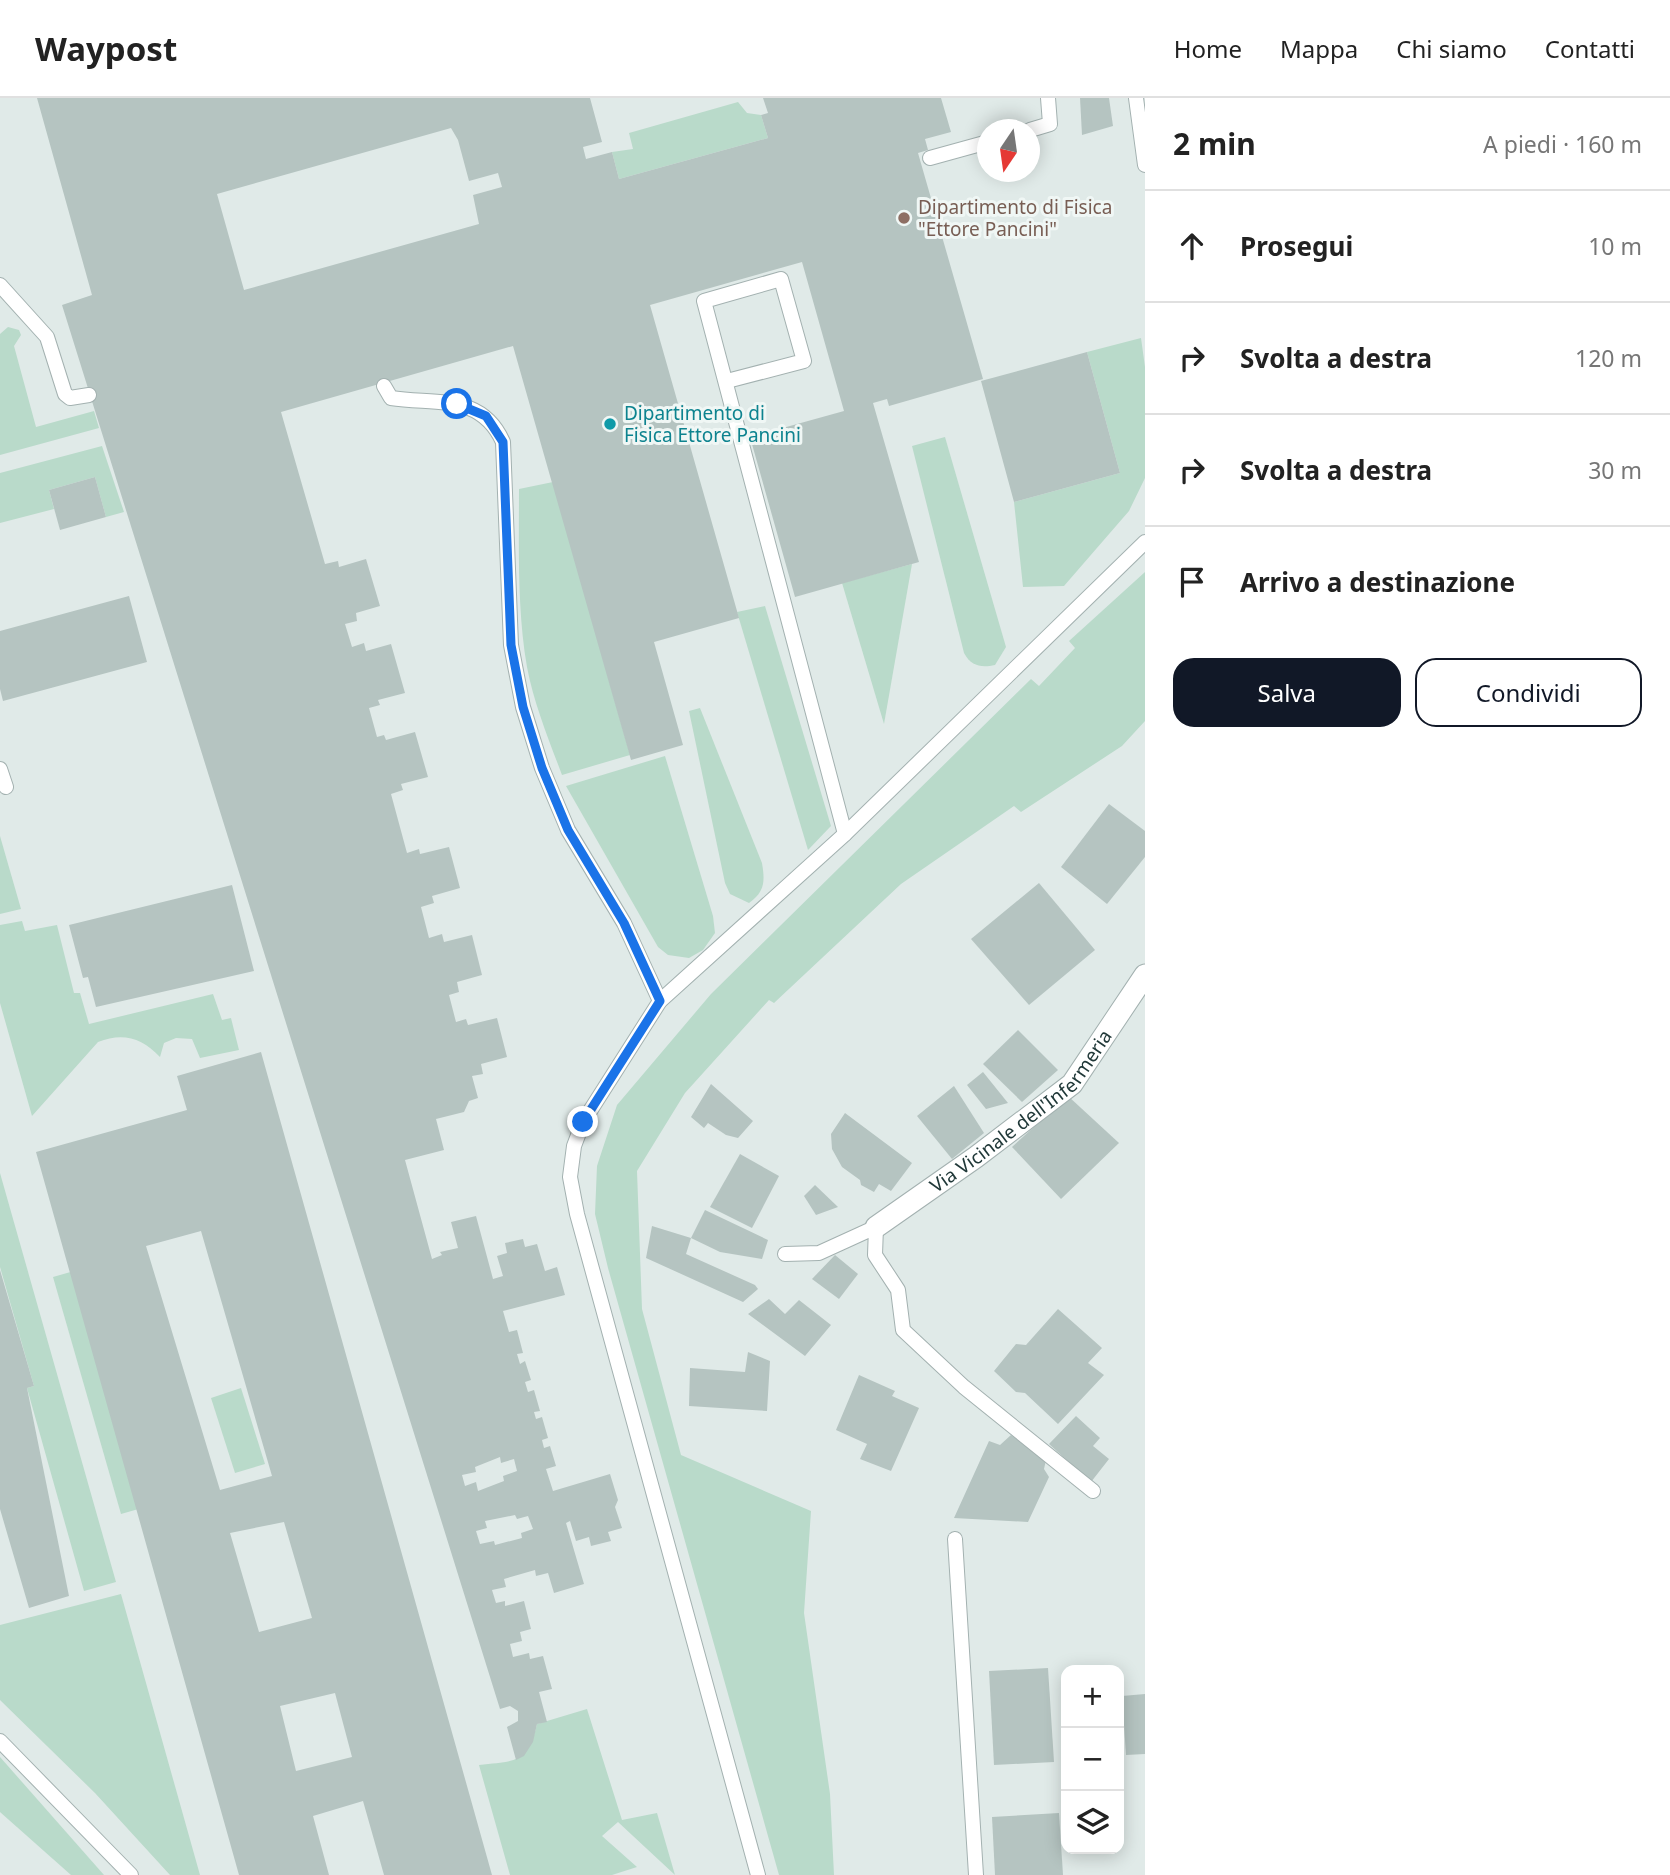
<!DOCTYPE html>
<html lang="it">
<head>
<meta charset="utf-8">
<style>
  body { margin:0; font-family:"Noto Sans",sans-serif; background:#f6f6f6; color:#222 }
  .controls { position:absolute; right:21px; bottom:21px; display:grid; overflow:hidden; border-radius:14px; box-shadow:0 4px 18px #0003 }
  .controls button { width:63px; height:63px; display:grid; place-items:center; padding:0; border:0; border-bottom:2px solid #e0e0e0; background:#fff; color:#222; font:35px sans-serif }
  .compass { position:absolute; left:977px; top:21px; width:63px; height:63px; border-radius:50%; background:#fff; box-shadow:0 4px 18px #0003; rotate:193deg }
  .stop { position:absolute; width:21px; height:21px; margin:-16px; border:5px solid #1a73e8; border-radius:50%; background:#fff }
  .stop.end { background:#1a73e8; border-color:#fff; box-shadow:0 2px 7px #0008 }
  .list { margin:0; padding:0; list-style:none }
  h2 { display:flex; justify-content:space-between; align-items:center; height:91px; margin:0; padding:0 28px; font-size:30px }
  h2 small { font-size:23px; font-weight:400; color:#767676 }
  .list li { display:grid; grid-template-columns:46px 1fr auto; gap:21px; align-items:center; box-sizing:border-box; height:112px; padding:0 28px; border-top:2px solid #e0e0e0 }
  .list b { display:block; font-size:26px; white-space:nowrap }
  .list em { font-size:23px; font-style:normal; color:#767676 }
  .actions { display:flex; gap:14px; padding:21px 28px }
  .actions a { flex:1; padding:16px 0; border:2px solid #111827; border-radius:21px; text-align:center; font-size:24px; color:#111827 }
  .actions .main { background:#111827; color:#fff }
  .icon { flex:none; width:38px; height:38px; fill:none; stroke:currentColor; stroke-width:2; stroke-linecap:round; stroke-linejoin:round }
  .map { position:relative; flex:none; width:1145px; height:1777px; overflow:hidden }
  header { display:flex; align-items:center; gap:42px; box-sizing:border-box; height:98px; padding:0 35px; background:#fff; border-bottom:2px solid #e0e0e0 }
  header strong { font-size:33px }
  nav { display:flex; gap:38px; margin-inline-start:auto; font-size:24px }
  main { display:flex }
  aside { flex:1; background:#fff }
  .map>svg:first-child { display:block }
  .green { fill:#b9daca }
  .building { fill:#b5c4c1; fill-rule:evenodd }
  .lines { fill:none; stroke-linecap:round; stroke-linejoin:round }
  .service-casing { stroke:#a3b1b0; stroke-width:16 }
  .minor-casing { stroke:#a3b1b0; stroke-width:23 }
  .service { stroke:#fff; stroke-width:14 }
  .minor { stroke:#fff; stroke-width:21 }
  .route { stroke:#1a73e8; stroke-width:9 }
  .education-dot { fill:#8d6e63; stroke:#f0f7f5; stroke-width:2.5 }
  .culture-dot { fill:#0f9aa8; stroke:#f0f7f5; stroke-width:2.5 }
  .labels { text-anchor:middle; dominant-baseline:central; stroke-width:6; stroke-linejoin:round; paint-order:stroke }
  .education-label { font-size:19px; fill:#785e54; stroke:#f0f7f5; text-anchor:start }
  .culture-label { font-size:19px; fill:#0d838f; stroke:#f0f7f5; text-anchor:start }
  .street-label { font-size:19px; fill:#213939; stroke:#f0f7f5 }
</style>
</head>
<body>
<header>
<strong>Waypost</strong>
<nav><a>Home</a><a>Mappa</a><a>Chi siamo</a><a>Contatti</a></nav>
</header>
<main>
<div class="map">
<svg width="1145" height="1777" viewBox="0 0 1145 1777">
  <rect width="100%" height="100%" fill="#e0eae8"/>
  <g class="green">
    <polygon points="738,4 747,15 761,17 768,40 619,81 612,54 633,51 629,35"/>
    <polygon points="8,229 19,232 21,237 14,248 36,329 94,313 99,330 0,357 0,236"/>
    <polygon points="1141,240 1145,269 1145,380 1129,413 1064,488 1023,489 1014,404 1120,375 1087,254"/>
    <path d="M945 339 1006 549 995 567C981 570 971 568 964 555L912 348Z"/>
    <polygon points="102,348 124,414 106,419 95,379 49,392 54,411 0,425 0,375"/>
    <path d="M553 384 630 657 562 677C549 642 534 606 527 569 517 511 519 450 519 391Z"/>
    <polygon points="912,466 884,626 842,485"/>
    <polygon points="1145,474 1145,623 1122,648 1021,714 1014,708 901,786 774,905 769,902 685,995 637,1073 642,1211 681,1357 811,1413 804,1515 830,1696 834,1777 779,1777 608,1170 595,1116 597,1068 617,1007 711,896 1031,581 1039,588 1075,550 1069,543"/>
    <polygon points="765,508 831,728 808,752 737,514"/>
    <path d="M700 610 762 765C765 783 765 794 749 805L730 796 725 785 689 613Z"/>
    <polygon points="665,658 713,818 715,835 703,852 689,860 668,857 658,849 566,688"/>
    <polygon points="0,738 21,811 0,816"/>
    <path d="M22 823 25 833 57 827 74 895H80L89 926 213 896 222 922 231 920 239 952 200 960 192 941 176 940 164 945 160 959C142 940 123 934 98 944L32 1018 0 905V827Z"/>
    <polygon points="0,1075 116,1484 84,1493 27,1290 34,1288 0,1169"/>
    <polygon points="74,1173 142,1410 121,1416 53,1179"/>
    <polygon points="241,1290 265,1366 235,1375 211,1300"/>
    <polygon points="121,1496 200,1777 170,1777 95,1695 0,1602 0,1527"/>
    <path d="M587 1611 622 1722 657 1715 675 1777 618 1724 602 1738 637 1769 612 1777H510L479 1667C515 1663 528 1666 537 1626Z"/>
    <polygon points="0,1659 104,1777 71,1777 0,1714"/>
  </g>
  <g class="building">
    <path d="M37 0H590L602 44 583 49 586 61 612 54 619 81 768 40 761 17 768 15 763 0H941L951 34 925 41 928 52 918 55 983 281 889 308 887 301 873 305 919 464 795 499 750 339 844 313 802 164 650 207 739 520 654 544 683 647 631 662 513 248 281 314 325 466 338 463 339 469 366 461 380 508 356 515 357 523 345 526 352 549 364 545 366 553 391 546 405 595 378 602 380 607 369 610 377 639 384 637 386 642 415 634 428 679 401 686 403 692 391 696 407 755 419 751 420 756 449 749 460 790 432 798 434 805 421 809 429 840 442 836 444 844 472 837 482 877 457 884 459 894 449 897 456 924 466 921 468 927 497 920 507 959 481 966 483 976 472 978 478 1000 469 1003 464 1014 436 1021 444 1052 405 1062 432 1161 442 1157 440 1154 458 1150 451 1124 476 1118 493 1181 503 1178 497 1158 507 1155 505 1145 523 1141 525 1149 537 1146 545 1173 557 1169 565 1197 503 1213 509 1234 517 1232 523 1255 517 1256 520 1266 525 1263 531 1282 525 1284 528 1294 534 1292 540 1313 534 1314 536 1321 542 1319 548 1340 542 1342 544 1350 550 1348 556 1368 546 1371 553 1393 610 1376 618 1402 615 1409 622 1430 608 1434 611 1443 591 1448 589 1439 576 1443 570 1423 566 1425 584 1486 554 1495 548 1475 536 1478 535 1472 504 1481 506 1489 492 1492 496 1505 505 1503V1508L524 1503 531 1531 520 1534 522 1543 510 1546 513 1559 529 1555 530 1561 543 1558 552 1591 539 1594 547 1624 537 1626 533 1644 524 1658 516 1662 507 1629 518 1623V1613L510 1608 500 1611 62 207 92 197ZM451 30 458 42 469 83 498 75 502 89 473 97 479 126 244 192 217 96ZM500 1359 501 1365 514 1361 517 1373 503 1378 504 1383 478 1393 476 1384 465 1388 462 1377 476 1374 475 1369ZM515 1417 517 1421 528 1418 533 1431 521 1435 522 1440 495 1447 494 1443 480 1446 476 1433 487 1430 485 1423Z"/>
    <polygon points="1080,0 1109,0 1113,28 1082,37"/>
    <polygon points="1087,254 1120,375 1014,404 981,283"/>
    <polygon points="95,379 106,419 60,432 49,392"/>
    <polygon points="129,498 147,564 3,603 0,591 0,533"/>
    <polygon points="1109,706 1145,733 1145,759 1107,806 1061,769"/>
    <polygon points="1039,785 1095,852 1029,907 971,841"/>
    <polygon points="232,787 254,873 96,909 88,879 83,880 69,827"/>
    <polygon points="1018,932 1058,972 1022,1004 983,966"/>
    <path d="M261 954 492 1777H384L363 1703 313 1718 329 1777H239L36 1054 187 1012 177 978ZM201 1133 272 1378 220 1392 146 1148ZM284 1424 312 1520 259 1534 230 1435ZM335 1595 352 1659 296 1673 280 1608Z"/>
    <polygon points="983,974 1008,1005 986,1011 967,987"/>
    <polygon points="711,986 753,1023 738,1040 726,1037 708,1025 704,1030 691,1019"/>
    <polygon points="954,988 984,1035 952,1061 917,1018"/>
    <polygon points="1068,998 1119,1045 1061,1101 1012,1049"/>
    <polygon points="845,1015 912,1065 891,1093 879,1086 874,1094 861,1087 860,1082 842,1069 832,1051 831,1036"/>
    <polygon points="740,1056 779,1078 752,1130 710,1109"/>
    <polygon points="815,1087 838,1109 816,1117 804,1098"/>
    <polygon points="705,1112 768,1142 762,1161 720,1154 691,1140 686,1156 755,1187 758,1191 743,1204 646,1160 652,1128 691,1140"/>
    <polygon points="835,1157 858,1176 839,1201 812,1181"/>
    <polygon points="0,1172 34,1288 27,1290 69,1498 29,1510 0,1411"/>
    <polygon points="769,1201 785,1216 799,1202 831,1227 805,1258 748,1216"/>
    <polygon points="1058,1211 1102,1250 1088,1265 1104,1277 1058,1326 1025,1295 1016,1294 994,1273 1016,1246 1026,1247"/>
    <polygon points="748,1254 770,1263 767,1313 689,1308 690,1270 745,1274"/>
    <polygon points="859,1277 895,1293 892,1298 919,1310 891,1373 860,1361 867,1346 836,1332"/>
    <polygon points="1076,1318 1100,1340 1093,1348 1109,1361 1091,1384 1049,1346"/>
    <polygon points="1011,1337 1046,1362 1044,1371 1049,1379 1028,1424 954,1420 989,1343 1000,1347"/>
    <polygon points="1048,1570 1054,1664 994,1667 989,1573"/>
    <polygon points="1145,1596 1145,1656 1126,1657 1122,1598"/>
    <polygon points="1059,1715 1063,1777 995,1777 992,1719"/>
  </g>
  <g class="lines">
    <g class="service-casing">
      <g id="service">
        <polyline points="1136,0 1145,67"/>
        <polyline points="1030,32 1050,26 1048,0"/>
        <polyline points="930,60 988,44"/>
        <polyline points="0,187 47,239 65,296 70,300 89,297"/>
        <polyline points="727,283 804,263 781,181 704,203 845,736"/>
        <path d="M384 288 391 300C436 307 481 295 503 344L511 547 523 609 542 670 568 732 624 825 660 903"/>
        <polyline points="0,671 6,689"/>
        <polyline points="785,1156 819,1155 876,1129 875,1157 898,1192 903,1232 964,1289 1093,1393"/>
        <polyline points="955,1441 976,1777"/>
        <polyline points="0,1643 131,1777"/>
        <polyline points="758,1777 577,1116 570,1079 574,1048 583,1024 660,903 845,736 1145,444"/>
      </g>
    </g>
    <g class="minor-casing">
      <g id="minor">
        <path id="s1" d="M876 1129 976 1059 1072 986 1145 877"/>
      </g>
    </g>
    <use href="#service" class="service"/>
    <use href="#minor" class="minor"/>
  </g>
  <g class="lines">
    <polyline class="route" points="457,306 486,318 503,344 511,547 523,609 542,670 568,732 624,825 660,903 583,1024"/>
  </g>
  <circle class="education-dot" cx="904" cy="120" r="7"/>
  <circle class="culture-dot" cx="610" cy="326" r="7"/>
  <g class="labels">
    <g class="education-label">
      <text x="918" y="109">Dipartimento di Fisica<tspan x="918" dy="22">"Ettore Pancini"</tspan></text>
    </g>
    <g class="culture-label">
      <text x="624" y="315">Dipartimento di<tspan x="624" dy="22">Fisica Ettore Pancini</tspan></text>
    </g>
    <g class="street-label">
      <text stroke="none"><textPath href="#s1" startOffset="187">Via Vicinale dell'Infermeria</textPath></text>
    </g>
  </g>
</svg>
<div class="controls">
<button>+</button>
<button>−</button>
<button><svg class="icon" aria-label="layers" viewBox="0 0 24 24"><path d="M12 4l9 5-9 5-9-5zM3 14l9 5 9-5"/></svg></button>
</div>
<svg class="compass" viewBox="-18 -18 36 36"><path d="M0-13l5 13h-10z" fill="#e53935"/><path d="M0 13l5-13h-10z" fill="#767676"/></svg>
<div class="stop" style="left:457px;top:306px"></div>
<div class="stop end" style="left:583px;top:1024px"></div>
</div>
<aside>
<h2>2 min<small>A piedi · 160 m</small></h2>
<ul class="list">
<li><svg class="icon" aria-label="ahead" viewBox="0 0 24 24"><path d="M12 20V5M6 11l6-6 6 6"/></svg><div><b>Prosegui</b></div><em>10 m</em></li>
<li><svg class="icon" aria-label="right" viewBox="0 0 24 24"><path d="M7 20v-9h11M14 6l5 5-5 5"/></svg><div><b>Svolta a destra</b></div><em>120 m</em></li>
<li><svg class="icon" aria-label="right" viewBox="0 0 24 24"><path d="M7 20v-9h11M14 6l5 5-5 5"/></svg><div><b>Svolta a destra</b></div><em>30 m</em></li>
<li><svg class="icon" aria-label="arrive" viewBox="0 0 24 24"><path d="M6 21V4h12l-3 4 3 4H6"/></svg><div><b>Arrivo a destinazione</b></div></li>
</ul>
<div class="actions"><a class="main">Salva</a><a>Condividi</a></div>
</aside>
</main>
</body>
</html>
